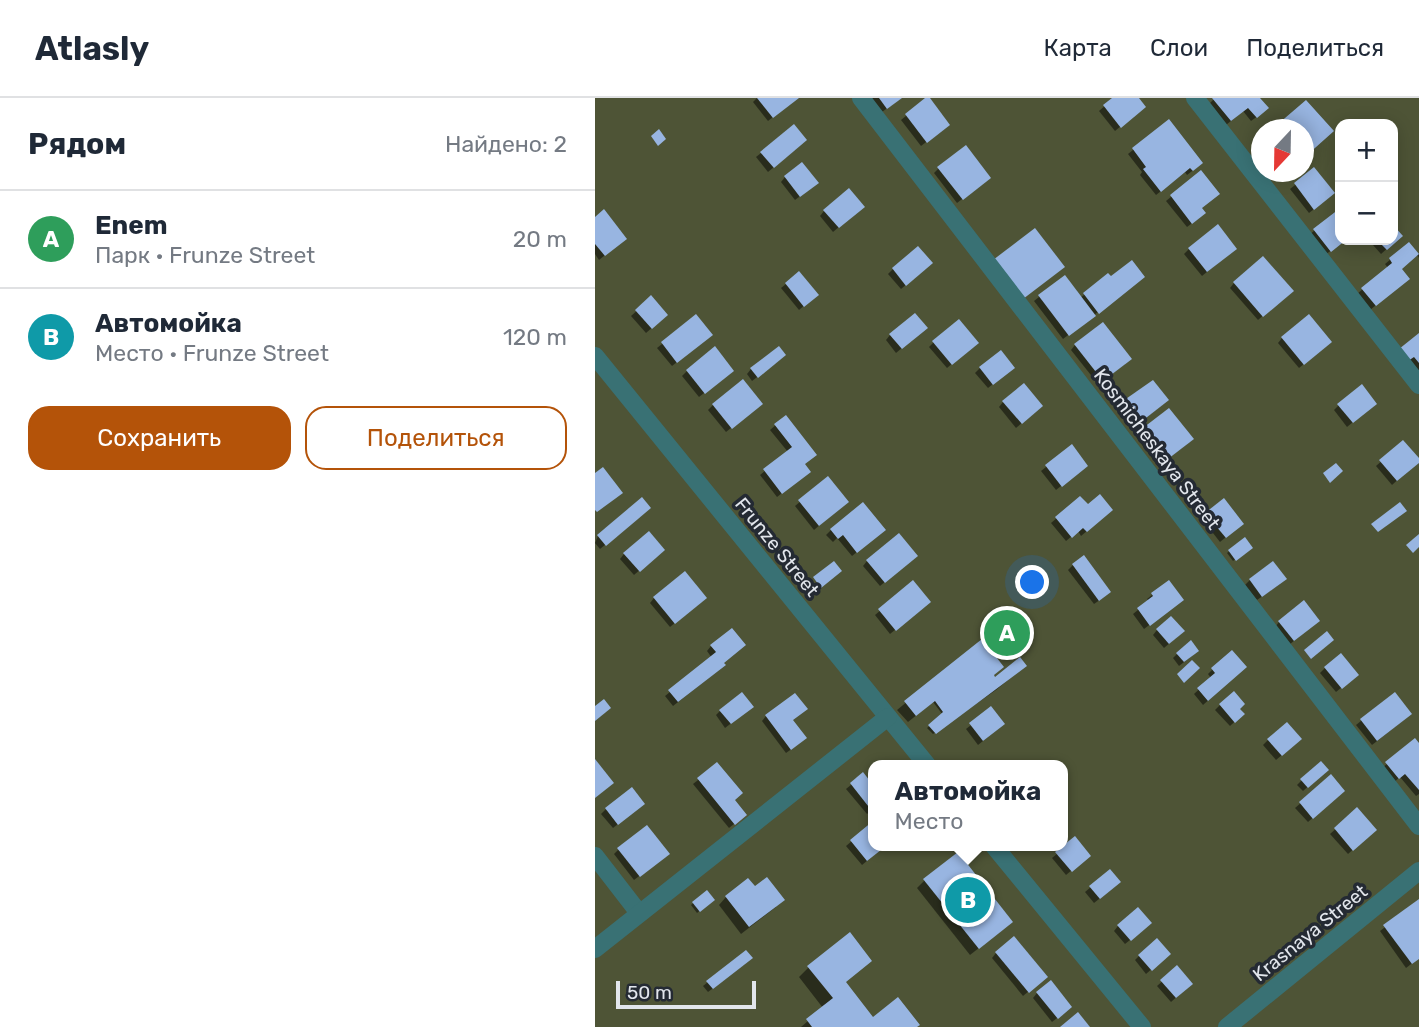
<!DOCTYPE html>
<html lang="ru">
<head>
<meta charset="utf-8">
<style>
  body { margin:0; font-family:Rubik,sans-serif; background:#f2f2f3; color:#1f2937 }
  .controls { position:absolute; right:21px; top:21px; display:grid; overflow:hidden; border-radius:14px; box-shadow:0 4px 18px #0003 }
  .controls button { width:63px; height:63px; display:grid; place-items:center; padding:0; border:0; border-bottom:2px solid #e0e1e3; background:#fff; color:#1f2937; font:35px sans-serif }
  .compass { position:absolute; left:656px; top:21px; width:63px; height:63px; border-radius:50%; background:#fff; box-shadow:0 4px 18px #0003; rotate:202deg }
  .scale { position:absolute; left:21px; bottom:18px; width:140px; box-sizing:border-box; padding-left:7px; border:4px solid #e2e6ec; border-top:0; font-size:19px; line-height:24px; white-space:nowrap; color:#e2e6ec; -webkit-text-stroke:5px #242a33; paint-order:stroke }
  .you { position:absolute; left:438px; top:485px; width:24px; height:24px; margin:-18px; border:5px solid #fff; border-radius:50%; background:#1a73e8; box-shadow:0 0 0 10px #1a73e833 }
  .badge { display:grid; place-items:center; width:46px; height:46px; border-radius:50%; background:#b45309; color:#fff; font-size:23px; font-weight:700 }
  .pin { position:absolute; translate:-50% -50%; border:4px solid #fff; box-shadow:0 2px 7px #0006 }
  .popup { position:absolute; left:273px; top:662px; width:200px; height:91px; box-sizing:border-box; display:grid; place-content:center; border-radius:14px; background:#fff; filter:drop-shadow(0 2px 5px #0005); font-size:23px; white-space:nowrap; color:#747a83 }
  .popup b { font-size:26px; color:#1f2937 }
  .popup::after { content:''; position:absolute; left:50%; top:100%; margin-left:-14px; border:14px solid transparent; border-top-color:#fff }
  .list { margin:0; padding:0; list-style:none }
  h2 { display:flex; justify-content:space-between; align-items:center; height:91px; margin:0; padding:0 28px; font-size:30px }
  h2 small { font-size:23px; font-weight:400; color:#747a83 }
  .list li { display:grid; grid-template-columns:46px 1fr auto; gap:21px; align-items:center; box-sizing:border-box; height:98px; padding:0 28px; border-top:2px solid #e0e1e3 }
  .list b { display:block; font-size:26px; white-space:nowrap }
  .list p { margin:0; font-size:23px; white-space:nowrap; color:#747a83 }
  .list em { font-size:23px; font-style:normal; color:#747a83 }
  .actions { display:flex; gap:14px; padding:21px 28px }
  .actions a { flex:1; padding:16px 0; border:2px solid #b45309; border-radius:21px; text-align:center; font-size:24px; color:#b45309 }
  .actions .main { background:#b45309; color:#fff }
  .map { position:relative; flex:none; width:824px; height:929px; overflow:hidden }
  header { display:flex; align-items:center; gap:42px; box-sizing:border-box; height:98px; padding:0 35px; background:#fff; border-bottom:2px solid #e0e1e3 }
  header strong { font-size:33px }
  nav { display:flex; gap:38px; margin-inline-start:auto; font-size:24px }
  main { display:flex }
  aside { flex:1; background:#fff }
  .map>svg:first-child { display:block }
  .green { fill:#4e5436; fill-rule:evenodd }
  .shadow { fill:#0007 }
  .building { fill:#98b5e1 }
  .lines { fill:none; stroke-linecap:round; stroke-linejoin:round }
  .minor { stroke:#397174; stroke-width:18 }
  .labels { text-anchor:middle; dominant-baseline:central; stroke-width:7; stroke-linejoin:round; paint-order:stroke }
  .street-label { font-size:19px; fill:#e2e6ec; stroke:#242a33 }
</style>
</head>
<body>
<header>
<strong>Atlasly</strong>
<nav><a>Карта</a><a>Слои</a><a>Поделиться</a></nav>
</header>
<main>
<aside>
<h2>Рядом<small>Найдено: 2</small></h2>
<ul class="list">
<li><span class="badge" style="background:#2e9e5b">A</span><div><b>Enem</b><p>Парк · Frunze Street</p></div><em>20 m</em></li>
<li><span class="badge" style="background:#0f9aa8">B</span><div><b>Автомойка</b><p>Место · Frunze Street</p></div><em>120 m</em></li>
</ul>
<div class="actions"><a class="main">Сохранить</a><a>Поделиться</a></div>
</aside>
<div class="map">
<svg width="824" height="929" viewBox="0 0 824 929">
  <rect width="100%" height="100%" fill="#242a33"/>
  <path class="green" d="M0 0H824V929H0ZM745 26H798V142H745ZM666 32H708V74H666ZM278 667H467V748H278Z"/>
  <g class="shadow">
    <polygon points="162,0 202,0 173,23 158,4"/>
    <polygon points="276,0 306,0 287,14"/>
    <polygon points="333,0 348,31 326,48 306,22"/>
    <polygon points="519,0 542,0 544,13 520,33 504,13"/>
    <polygon points="620,0 663,0 667,15 656,23 648,13 631,27 614,6"/>
    <polygon points="573,24 601,70 592,77 590,74 561,97 545,77 547,74 533,56"/>
    <polygon points="205,47 173,74 161,59 166,55"/>
    <polygon points="344,70 389,84 362,105 339,75"/>
    <polygon points="719,72 733,100 714,115 695,91"/>
    <polygon points="605,75 604,120 592,129 571,103"/>
    <polygon points="190,79 217,89 200,102 186,84"/>
    <polygon points="229,113 263,113 238,134 225,118"/>
    <polygon points="743,113 745,142 750,142 730,157 714,137"/>
    <polygon points="0,121 25,145 4,162 0,156"/>
    <polygon points="798,129 806,138 786,156 778,147 783,142 798,142"/>
    <polygon points="814,146 822,157 824,155 824,160 822,157 805,171 808,185 775,212 762,196 793,170 790,166"/>
    <polygon points="594,151 635,155 607,178 589,156"/>
    <polygon points="331,170 306,191 293,176 298,171"/>
    <polygon points="469,179 485,200 489,197 543,183 468,241 439,203"/>
    <polygon points="639,185 692,197 663,222 635,190"/>
    <polygon points="191,186 217,201 204,212 186,190"/>
    <polygon points="56,200 66,222 51,235 36,218"/>
    <polygon points="101,219 111,241 77,268 62,250"/>
    <polygon points="326,234 301,255 291,242 295,237"/>
    <polygon points="824,237 824,275 805,252"/>
    <polygon points="687,240 730,249 704,270 683,245"/>
    <polygon points="339,244 377,249 352,270 334,249"/>
    <polygon points="480,247 530,266 503,286 476,252"/>
    <polygon points="184,262 157,283 152,276 156,271"/>
    <polygon points="385,270 413,274 393,290 380,275"/>
    <polygon points="92,273 132,277 104,299 87,278"/>
    <polygon points="547,290 567,307 537,331 521,311"/>
    <polygon points="408,304 441,313 421,330 404,309"/>
    <polygon points="118,307 161,310 131,334 113,312"/>
    <polygon points="744,307 775,310 752,329 739,312"/>
    <polygon points="190,319 209,378 182,399 165,377 193,354 175,332"/>
    <polygon points="545,334 592,346 563,368 541,339"/>
    <polygon points="808,344 819,367 797,387 781,368"/>
    <polygon points="476,349 486,372 461,392 446,373"/>
    <polygon points="232,381 247,408 219,432 200,408"/>
    <polygon points="485,400 492,409 511,417 486,438 483,433 471,443 456,425"/>
    <polygon points="49,415 5,451 0,445 3,438"/>
    <polygon points="612,416 642,430 625,444 607,421"/>
    <polygon points="236,432 284,436 257,458 242,440 238,444 231,437"/>
    <polygon points="649,442 655,450 638,463 632,455"/>
    <polygon points="29,456 63,456 39,477 25,461"/>
    <polygon points="316,462 285,488 268,468 272,463"/>
    <polygon points="478,467 509,499 499,506 473,472"/>
    <polygon points="655,482 685,486 662,502 650,487"/>
    <polygon points="574,484 582,506 549,531 538,516 554,503 552,501 557,497"/>
    <polygon points="318,485 329,508 295,536 280,517"/>
    <polygon points="59,500 105,504 75,529 55,505"/>
    <polygon points="684,524 718,527 694,547 680,529"/>
    <polygon points="562,532 583,538 569,550 558,537"/>
    <polygon points="386,543 400,581 430,568 401,592 338,636 332,630 348,617 338,604 313,624 302,612"/>
    <polygon points="116,548 144,552 127,565 124,572 78,608 70,598 117,560 112,553"/>
    <polygon points="582,556 598,557 584,568 578,560"/>
    <polygon points="730,570 757,581 741,594 725,575"/>
    <polygon points="617,572 645,574 608,607 599,596 616,580 613,576"/>
    <polygon points="799,596 810,621 777,647 761,627"/>
    <polygon points="625,607 643,611 648,616 635,628 620,612"/>
    <polygon points="396,611 403,631 383,647 371,631"/>
    <polygon points="125,613 152,613 130,630 121,617"/>
    <polygon points="171,618 196,623 205,645 191,655 167,623"/>
    <polygon points="673,642 700,646 681,662 668,647"/>
    <polygon points="820,643 824,647 824,696 821,698 805,679 798,685 787,670"/>
    <polygon points="122,667 145,721 134,730 98,686"/>
    <polygon points="727,676 708,693 702,687 707,682"/>
    <polygon points="268,677 278,689 278,711 272,716 251,691"/>
    <polygon points="736,679 743,698 713,724 700,710"/>
    <polygon points="43,710 18,730 6,716 11,711"/>
    <polygon points="762,712 780,732 753,756 735,736"/>
    <polygon points="278,725 278,748 290,748 267,767 251,748"/>
    <polygon points="480,741 489,762 471,777 457,760"/>
    <polygon points="23,752 68,760 39,782 19,756"/>
    <polygon points="515,773 519,789 499,805 490,794"/>
    <polygon points="330,782 408,831 375,857 322,790"/>
    <polygon points="112,794 118,802 102,815 96,807"/>
    <polygon points="131,799 181,809 146,836 124,807"/>
    <polygon points="824,803 824,860 811,870 785,833"/>
    <polygon points="523,828 550,830 530,846 519,833"/>
    <polygon points="401,855 446,883 428,898 397,860"/>
    <polygon points="574,856 551,876 540,862 544,858"/>
    <polygon points="275,863 249,885 277,921 320,929 206,929 228,910 204,879 214,869"/>
    <polygon points="151,865 113,894 108,888 113,884"/>
    <polygon points="582,870 596,886 576,904 562,888"/>
    <polygon points="442,895 471,913 457,924 438,900"/>
  </g>
  <g class="building">
    <polygon points="162,0 204,0 178,20"/>
    <polygon points="284,0 307,0 292,11"/>
    <polygon points="330,0 335,0 355,27 332,45 310,16"/>
    <polygon points="517,0 544,0 551,9 526,30 508,7"/>
    <polygon points="617,0 665,0 674,10 662,20 653,10 636,23"/>
    <polygon points="711,2 739,33 711,58 708,55 708,32 688,32 683,26"/>
    <polygon points="574,21 608,65 598,73 595,70 566,94 548,71 551,69 537,50"/>
    <polygon points="199,26 212,42 179,70 165,54"/>
    <polygon points="64,31 71,41 63,48 56,38"/>
    <polygon points="371,47 396,80 368,102 342,69"/>
    <polygon points="207,64 224,85 205,99 189,78"/>
    <polygon points="719,69 740,95 719,112 699,85"/>
    <polygon points="606,72 625,96 607,110 611,115 597,126 575,97"/>
    <polygon points="254,90 270,109 244,130 228,112"/>
    <polygon points="9,111 32,141 10,158 0,146 0,119"/>
    <polygon points="744,111 745,142 751,142 736,154 718,131"/>
    <polygon points="623,126 642,151 612,174 593,150"/>
    <polygon points="798,127 808,138 792,152 782,142 798,142"/>
    <polygon points="440,130 470,169 428,201 398,162"/>
    <polygon points="814,144 824,156 807,171 815,181 781,208 766,190 797,165 794,160"/>
    <polygon points="323,148 338,165 311,188 297,170"/>
    <polygon points="668,158 699,193 668,219 638,184"/>
    <polygon points="537,162 550,179 504,216 488,195 513,175 516,178"/>
    <polygon points="204,173 224,197 209,209 190,185"/>
    <polygon points="470,177 501,218 474,238 443,197"/>
    <polygon points="56,197 73,217 57,231 40,212"/>
    <polygon points="320,215 333,230 307,251 294,236"/>
    <polygon points="101,216 118,237 82,265 66,244"/>
    <polygon points="714,216 737,244 709,267 686,239"/>
    <polygon points="364,221 384,245 357,267 337,243"/>
    <polygon points="508,224 537,261 508,283 479,246"/>
    <polygon points="824,235 824,265 819,259 813,263 804,251"/>
    <polygon points="120,248 139,273 110,296 91,272"/>
    <polygon points="184,248 191,257 163,280 155,270"/>
    <polygon points="406,252 420,270 398,287 384,269"/>
    <polygon points="148,281 168,306 137,331 117,306"/>
    <polygon points="558,282 574,302 542,327 525,305"/>
    <polygon points="429,285 448,308 427,326 407,303"/>
    <polygon points="767,286 782,306 758,325 742,306"/>
    <polygon points="574,310 599,341 569,364 544,333"/>
    <polygon points="191,317 222,357 210,366 216,374 187,396 168,371 197,349 179,326"/>
    <polygon points="808,342 824,360 824,365 802,383 784,362"/>
    <polygon points="477,346 493,368 467,389 450,367"/>
    <polygon points="741,365 748,373 735,385 728,375"/>
    <polygon points="8,369 28,395 2,414 0,412 0,375"/>
    <polygon points="233,378 254,404 224,428 203,402"/>
    <polygon points="505,396 518,412 492,434 488,430 477,440 460,419 485,398 493,406"/>
    <polygon points="47,399 56,410 11,448 2,437"/>
    <polygon points="629,400 649,426 631,440 610,415"/>
    <polygon points="268,404 291,432 262,455 248,437 243,441 235,431"/>
    <polygon points="805,404 812,413 783,434 776,426"/>
    <polygon points="54,433 70,452 45,474 28,455"/>
    <polygon points="304,435 323,458 290,485 271,462"/>
    <polygon points="824,436 824,449 818,455 811,447"/>
    <polygon points="650,439 658,450 641,463 633,452"/>
    <polygon points="489,457 516,494 504,503 477,466"/>
    <polygon points="239,463 247,473 226,490 218,479"/>
    <polygon points="678,463 692,481 667,499 654,481"/>
    <polygon points="90,473 112,500 80,526 58,499"/>
    <polygon points="318,482 336,504 301,533 283,511"/>
    <polygon points="574,482 589,502 555,528 542,510 558,498 556,495"/>
    <polygon points="709,502 725,523 699,543 683,523"/>
    <polygon points="576,518 590,533 574,546 561,531"/>
    <polygon points="137,530 151,547 129,565 131,567 83,604 73,592 121,554 115,547"/>
    <polygon points="732,533 739,542 716,561 709,552"/>
    <polygon points="387,541 409,569 399,577 400,579 425,559 432,568 341,636 333,627 348,614 340,603 321,618 309,603"/>
    <polygon points="596,542 604,553 589,564 581,555"/>
    <polygon points="637,552 652,569 613,603 602,590 620,575 616,570"/>
    <polygon points="746,555 764,577 747,591 729,569"/>
    <polygon points="597,562 605,570 589,585 582,576"/>
    <polygon points="639,593 650,606 645,611 650,616 640,625 624,606"/>
    <polygon points="147,594 159,609 136,626 124,612"/>
    <polygon points="800,594 817,616 782,643 765,621"/>
    <polygon points="200,595 213,611 198,622 212,640 196,652 170,617"/>
    <polygon points="9,601 16,610 0,623 0,608"/>
    <polygon points="396,608 410,626 388,643 374,625"/>
    <polygon points="692,624 707,641 687,658 672,641"/>
    <polygon points="820,640 824,645 824,692 810,676 804,681 790,664"/>
    <polygon points="0,661 19,685 0,700"/>
    <polygon points="726,663 734,672 713,690 705,681"/>
    <polygon points="122,664 148,695 140,702 152,717 140,727 102,680"/>
    <polygon points="268,674 278,687 277,713 255,685"/>
    <polygon points="736,676 750,693 718,721 704,704"/>
    <polygon points="37,689 50,706 23,727 10,710"/>
    <polygon points="762,709 782,732 758,753 739,730"/>
    <polygon points="278,723 279,748 291,748 272,763 255,742"/>
    <polygon points="52,727 75,756 45,779 22,750"/>
    <polygon points="480,738 496,758 477,774 460,754"/>
    <polygon points="363,754 418,824 384,851 328,781"/>
    <polygon points="515,771 526,784 505,801 494,788"/>
    <polygon points="172,779 190,802 154,829 130,798 153,780 160,788"/>
    <polygon points="112,792 120,802 105,814 97,804"/>
    <polygon points="824,801 824,861 817,866 788,827"/>
    <polygon points="543,809 557,825 536,843 522,827"/>
    <polygon points="255,834 277,863 251,884 278,919 303,899 325,927 322,929 217,929 211,921 238,900 212,868"/>
    <polygon points="419,838 453,879 434,895 400,854"/>
    <polygon points="562,840 576,856 557,873 543,857"/>
    <polygon points="151,852 158,860 118,891 111,883"/>
    <polygon points="582,867 598,886 581,900 565,882"/>
    <polygon points="456,882 477,909 463,921 441,894"/>
    <polygon points="483,914 495,929 465,929"/>
  </g>
  <g class="lines">
    <g class="minor">
      <polyline points="266,0 824,728"/>
      <polyline points="600,0 824,287"/>
      <polyline points="0,258 332,667"/>
      <polyline points="399,748 547,929"/>
      <polyline points="0,758 44,815"/>
      <polyline points="0,851 293,619"/>
      <polyline points="632,929 824,773"/>
    </g>
  </g>
  <g class="labels">
    <g class="street-label">
      <text transform="translate(562 351) rotate(53)">Kosmicheskaya Street</text>
      <text transform="translate(182 449) rotate(51)">Frunze Street</text>
      <text transform="translate(715 835) rotate(-39)">Krasnaya Street</text>
    </g>
  </g>
</svg>
<div class="controls">
<button>+</button>
<button>−</button>
</div>
<svg class="compass" viewBox="-18 -18 36 36"><path d="M0-13l5 13h-10z" fill="#e53935"/><path d="M0 13l5-13h-10z" fill="#747a83"/></svg>
<div class="scale">50 m</div>
<div class="you"></div>
<div class="pin badge" style="left:412px;top:535px;background:#2e9e5b">A</div>
<div class="pin badge" style="left:373px;top:802px;background:#0f9aa8">B</div>
<div class="popup"><b>Автомойка</b>Место</div>
</div>
</main>
</body>
</html>
